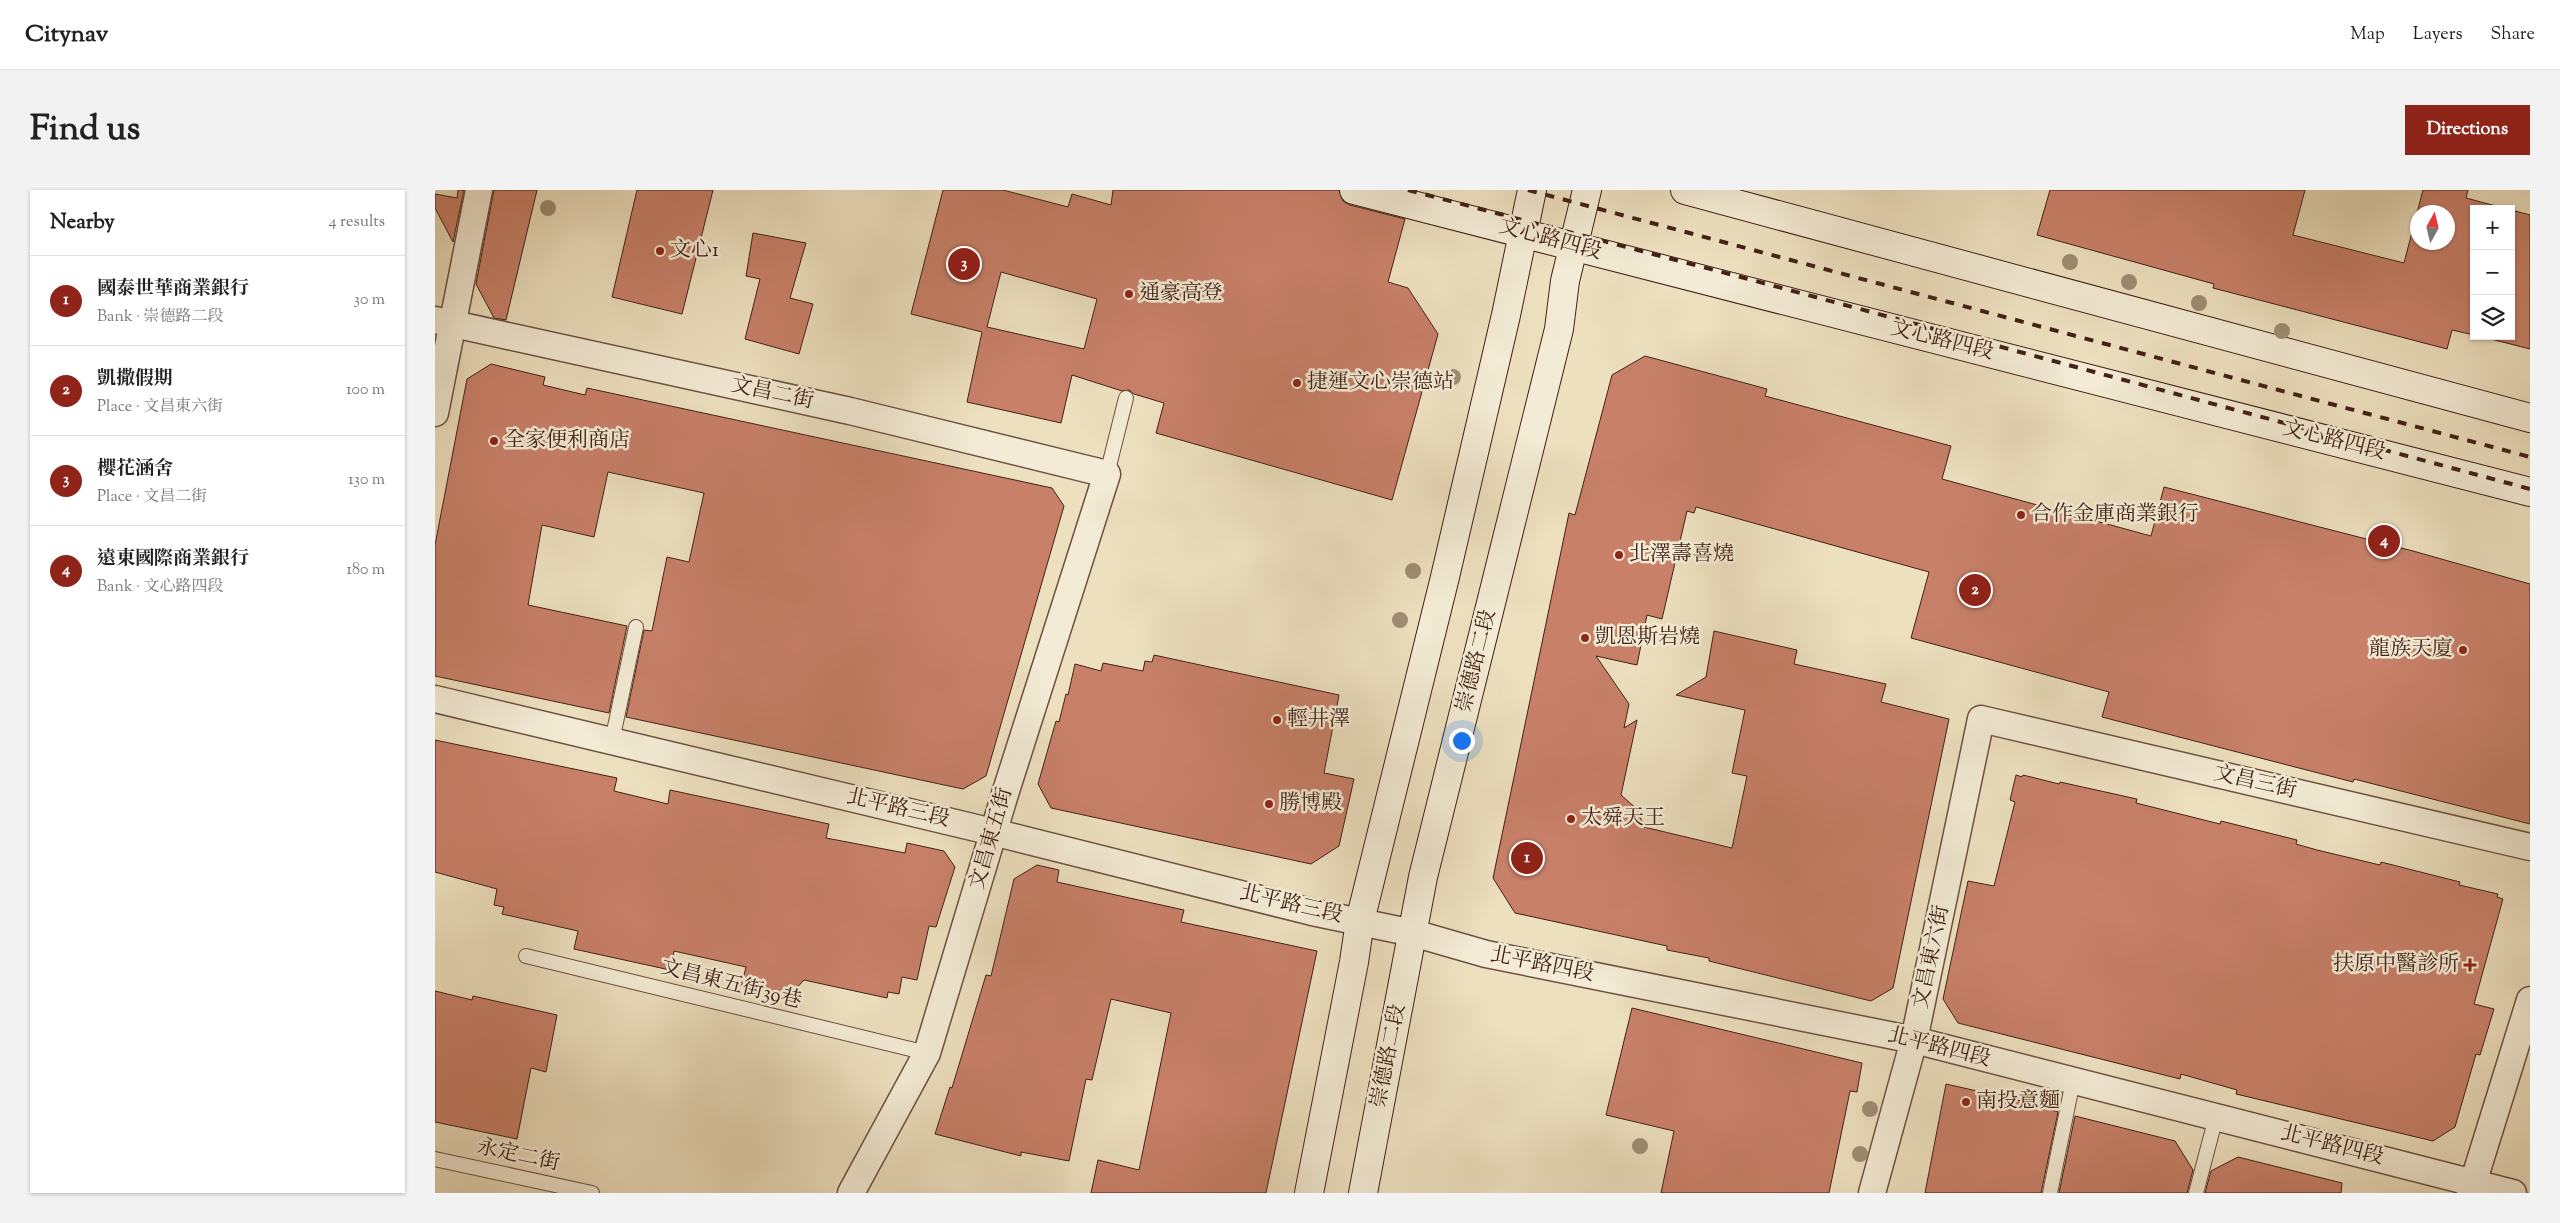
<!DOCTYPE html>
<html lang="en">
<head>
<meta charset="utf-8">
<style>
  body { margin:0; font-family:"Sorts Mill Goudy","Noto Serif TC",serif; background:#f2f2f2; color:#222 }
  .controls { position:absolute; right:15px; top:15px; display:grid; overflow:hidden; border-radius:0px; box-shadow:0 1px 4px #0004 }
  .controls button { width:45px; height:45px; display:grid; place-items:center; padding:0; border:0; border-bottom:1px solid #e0e0e0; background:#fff; color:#222; font:25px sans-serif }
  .compass { position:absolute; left:1975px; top:15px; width:45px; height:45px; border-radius:50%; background:#fff; box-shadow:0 1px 4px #0004; rotate:8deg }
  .you { position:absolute; left:1026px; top:550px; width:18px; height:18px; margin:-12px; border:4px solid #fff; border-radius:50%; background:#1a73e8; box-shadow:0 0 0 8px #1a73e833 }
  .badge { display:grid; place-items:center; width:32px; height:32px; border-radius:50%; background:#8f2418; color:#fff; font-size:16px; font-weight:700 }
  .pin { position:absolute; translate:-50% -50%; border:2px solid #fff; box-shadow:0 1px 5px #0006 }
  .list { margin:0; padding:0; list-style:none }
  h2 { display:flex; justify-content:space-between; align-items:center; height:65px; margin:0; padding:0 20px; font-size:21px }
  h2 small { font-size:16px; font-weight:400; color:#767676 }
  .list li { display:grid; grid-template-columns:32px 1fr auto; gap:15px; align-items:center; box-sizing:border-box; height:90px; padding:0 20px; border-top:1px solid #e0e0e0 }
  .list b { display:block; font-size:19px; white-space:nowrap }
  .list p { margin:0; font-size:16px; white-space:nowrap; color:#767676 }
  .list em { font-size:16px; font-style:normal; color:#767676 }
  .icon { flex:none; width:28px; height:28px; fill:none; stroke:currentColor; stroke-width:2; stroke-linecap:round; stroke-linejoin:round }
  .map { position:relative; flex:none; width:2095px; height:1003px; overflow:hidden; border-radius:0px }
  header { display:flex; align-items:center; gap:30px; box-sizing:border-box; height:70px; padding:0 25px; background:#fff; border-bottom:1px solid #e0e0e0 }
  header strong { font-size:24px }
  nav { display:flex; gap:28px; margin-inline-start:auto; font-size:18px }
  .intro { display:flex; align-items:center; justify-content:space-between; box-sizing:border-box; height:120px; padding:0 30px }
  h1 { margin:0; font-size:35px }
  .button { padding:12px 22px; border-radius:0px; background:#8f2418; color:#fff; font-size:18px; font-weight:700 }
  main { display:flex; gap:30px; padding:0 30px }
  aside { flex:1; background:#fff; border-radius:0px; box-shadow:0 1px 4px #0004 }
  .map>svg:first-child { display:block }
  .building { fill:#c88069; stroke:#422116; fill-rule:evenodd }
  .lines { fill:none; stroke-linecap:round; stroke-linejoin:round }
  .service-casing { stroke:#6d5140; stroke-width:16 }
  .minor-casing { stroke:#6d5140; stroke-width:29 }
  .secondary-casing { stroke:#422116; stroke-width:30 }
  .service { stroke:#f3ebd5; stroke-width:14 }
  .minor { stroke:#f3ebd5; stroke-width:26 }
  .secondary { stroke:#f3ebd5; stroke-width:28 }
  .rail { stroke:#422116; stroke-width:4; stroke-dasharray:9 9; stroke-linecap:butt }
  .tree { fill:#9e8e74 }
  .poi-dot { fill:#8f2418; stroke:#f3ebd5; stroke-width:2 }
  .labels { text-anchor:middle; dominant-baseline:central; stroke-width:5; stroke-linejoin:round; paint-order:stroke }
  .street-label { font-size:21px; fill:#422116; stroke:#f3ebd5 }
  .poi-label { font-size:21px; fill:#422116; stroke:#f3ebd5; text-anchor:start }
</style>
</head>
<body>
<header>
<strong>Citynav</strong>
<nav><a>Map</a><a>Layers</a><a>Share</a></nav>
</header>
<div class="intro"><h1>Find us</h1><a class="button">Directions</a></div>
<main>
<aside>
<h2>Nearby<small>4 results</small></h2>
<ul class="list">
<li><span class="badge">1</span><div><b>國泰世華商業銀行</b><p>Bank · 崇德路二段</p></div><em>30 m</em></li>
<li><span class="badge">2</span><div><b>凱撒假期</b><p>Place · 文昌東六街</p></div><em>100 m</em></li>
<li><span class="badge">3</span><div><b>櫻花涵舍</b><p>Place · 文昌二街</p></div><em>130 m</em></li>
<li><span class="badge">4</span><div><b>遠東國際商業銀行</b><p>Bank · 文心路四段</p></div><em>180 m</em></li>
</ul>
</aside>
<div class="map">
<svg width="2095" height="1003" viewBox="0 0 2095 1003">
  <rect width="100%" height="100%" fill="#ede0bf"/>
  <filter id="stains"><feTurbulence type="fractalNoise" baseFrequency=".004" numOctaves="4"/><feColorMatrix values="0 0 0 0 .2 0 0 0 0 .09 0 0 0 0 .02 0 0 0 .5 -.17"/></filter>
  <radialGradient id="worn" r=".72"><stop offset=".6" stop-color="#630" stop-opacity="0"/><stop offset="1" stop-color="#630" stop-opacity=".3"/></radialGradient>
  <g class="building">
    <polygon points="23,0 29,0 18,52 0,18 0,4 22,8"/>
    <polygon points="59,0 102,0 71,130 59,128 41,94"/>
    <polygon points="202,0 278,0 247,124 177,107"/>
    <path d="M508 0H568L633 17 637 4 676 15 678 0H904L908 11 915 15 970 29 953 92 973 98 1003 144 957 310 721 243 729 213 699 204 694 200 687 201 637 185 626 233 532 212 547 142 476 124ZM566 82 662 109 649 159 552 137Z"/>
    <path d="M1615 0H1870L1858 45 1969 73 1988 0H2033L2031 8 2072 19H2039V145L2017 140 2012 159 1778 98 1779 94 1602 45ZM1982 22H2012V52H1982Z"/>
    <polygon points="2076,20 2095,25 2095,159 2044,146 2076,146"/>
    <polygon points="318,43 371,53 355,108 378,114 364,164 310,149 325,89 311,86"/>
    <polygon points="1210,166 1332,199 1330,206 1516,256 1507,289 1716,346 1729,297 1978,361 2095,394 2095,634 1919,589 1918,592 1667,527 1674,502 1476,448 1494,382 1261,317 1259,323 1252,321 1227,429 1212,425 1202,475 1161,466 1194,514 1189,538 1202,530 1186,605 1202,619 1209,637 1297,658 1312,586 1297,583 1310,520 1241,505 1271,487 1279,441 1362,460 1359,474 1451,494 1446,512 1514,529 1458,798 1436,811 1274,771 1274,768 1232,760 1232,756 1080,723 1058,688 1134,323 1140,325 1177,185"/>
    <polygon points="56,174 110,187 108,195 150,205 152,198 617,298 629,316 551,586 528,599 191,527 209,440 217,441 232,367 254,372 269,303 173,282 159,347 107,335 93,415 192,436 174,523 0,486 0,355 32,189"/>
    <polygon points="719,465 904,505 889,583 919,589 904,656 876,674 616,618 603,594 621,531 624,532 631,504 633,505 640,474 666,481 668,473 708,481 710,471 717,472"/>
    <polygon points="0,550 182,588 179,601 233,614 235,600 394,634 391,648 470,663 472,653 509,661 520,677 501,737 494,736 482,790 467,787 464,804 453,802 452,808 369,790 354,806 306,796 311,777 239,761 235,780 139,759 143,741 67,724 69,717 59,715 62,699 0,682"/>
    <polygon points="1581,585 1587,587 1588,585 1624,594 1625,592 1702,609 1701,613 1785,634 1786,631 1862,650 1861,654 1882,660 1945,675 1946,672 2025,692 2024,695 2063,704 2062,707 2068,709 2039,814 2059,819 2045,865 2041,864 2020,937 1998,951 1801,904 1802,900 1746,884 1745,889 1523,833 1508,809 1533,691 1559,696 1580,612 1575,610"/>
    <polygon points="602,675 624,680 622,692 749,720 746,732 882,761 831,1003 656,1003 663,970 704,980 736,823 676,809 657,890 651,889 634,971 586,962 586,966 500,944 515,897 517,898 551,785 556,786 579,689"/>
    <polygon points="0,801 37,810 38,806 122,825 111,882 96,878 82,949 0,932"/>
    <polygon points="1197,818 1427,873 1422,902 1415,901 1394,1003 1226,1003 1239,941 1171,925"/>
    <polygon points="1511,894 1618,918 1617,920 1623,922 1606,1003 1490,1003"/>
    <polygon points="1640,926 1740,951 1758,980 1752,1003 1624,1003"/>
    <polygon points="1803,967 1907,993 1906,1003 1770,1003 1776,981"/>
  </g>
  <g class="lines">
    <g class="service-casing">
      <g id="service">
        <polyline points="672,284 691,208"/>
        <polyline points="177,551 201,437"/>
        <polyline points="91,766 492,863"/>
        <polyline points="0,969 157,1003"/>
        <polyline points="1615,1003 1638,891"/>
        <polyline points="1761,1003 1781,927"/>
      </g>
    </g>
    <g class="minor-casing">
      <g id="minor">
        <polyline points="0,130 415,221 672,284 570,604 492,863 416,1003"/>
        <polyline points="0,223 44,0"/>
        <polyline points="0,509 558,642 877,722 978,743 1051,764 1479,850 2078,1003"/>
        <polyline points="1437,1003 1479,850 1546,529 2095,657"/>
        <polyline points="2035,1003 2095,810"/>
      </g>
    </g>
    <g class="secondary-casing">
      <g id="secondary">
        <polyline points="919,0 2095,302"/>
        <polyline points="1250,0 2095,228"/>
        <polyline points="874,1003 919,772 925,731 1010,387 1071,125 1097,0"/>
        <polyline points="928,1003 988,687 1124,139 1130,91 1152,0"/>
      </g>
    </g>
    <use href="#service" class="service"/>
    <use href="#minor" class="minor"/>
    <use href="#secondary" class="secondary"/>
    <g class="rail">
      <polyline points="973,0 1302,86 2095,299"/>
      <polyline points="1093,0 2095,267"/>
    </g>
  </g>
  <g class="tree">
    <circle cx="113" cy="18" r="8"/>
    <circle cx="1635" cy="72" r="8"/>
    <circle cx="1694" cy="92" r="8"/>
    <circle cx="1764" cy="113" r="8"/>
    <circle cx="1847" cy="141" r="8"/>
    <circle cx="1018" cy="187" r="8"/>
    <circle cx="978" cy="381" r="8"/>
    <circle cx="965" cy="430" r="8"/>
    <circle cx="1435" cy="919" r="8"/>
    <circle cx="1205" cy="956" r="8"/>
    <circle cx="1425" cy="964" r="8"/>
  </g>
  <g class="poi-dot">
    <circle cx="225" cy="61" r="5"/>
    <circle cx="694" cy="104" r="5"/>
    <circle cx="862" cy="193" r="5"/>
    <circle cx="59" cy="251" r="5"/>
    <circle cx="1586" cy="325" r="5"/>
    <circle cx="1184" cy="365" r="5"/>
    <circle cx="1150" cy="448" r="5"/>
    <circle cx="2028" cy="460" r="5"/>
    <circle cx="842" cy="530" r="5"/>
    <circle cx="834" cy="614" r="5"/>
    <circle cx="1136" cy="629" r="5"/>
    <path d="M2032.5 767.5h5v5h5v5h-5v5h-5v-5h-5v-5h5z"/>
    <circle cx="1531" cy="912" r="5"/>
  </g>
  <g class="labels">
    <g class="street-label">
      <text transform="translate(1115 50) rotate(15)">文心路四段</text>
      <text transform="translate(1507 151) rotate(14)">文心路四段</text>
      <text transform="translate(337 204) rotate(12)">文昌二街</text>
      <text transform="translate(1899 251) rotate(14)">文心路四段</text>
      <text transform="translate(1042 471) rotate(-76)">崇德路二段</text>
      <text transform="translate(1820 593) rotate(13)">文昌三街</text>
      <text transform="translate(463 619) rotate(13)">北平路三段</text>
      <text transform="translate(557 649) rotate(-74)">文昌東五街</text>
      <text transform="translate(856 715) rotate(13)">北平路三段</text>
      <text transform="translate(1497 767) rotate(-78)">文昌東六街</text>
      <text transform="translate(1107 775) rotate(11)">北平路四段</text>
      <text transform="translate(296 795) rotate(14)">文昌東五街39巷</text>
      <text transform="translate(1504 858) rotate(14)">北平路四段</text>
      <text transform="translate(954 866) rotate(-79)">崇德路二段</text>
      <text transform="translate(1897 956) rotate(14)">北平路四段</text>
      <text transform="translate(83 966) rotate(12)">永定二街</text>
    </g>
    <g class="poi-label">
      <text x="235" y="61">文心1</text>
      <text x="704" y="104">通豪高登</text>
      <text x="872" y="193">捷運文心崇德站</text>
      <text x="69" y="251">全家便利商店</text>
      <text x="1596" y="325">合作金庫商業銀行</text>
      <text x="1194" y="365">北澤壽喜燒</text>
      <text x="1160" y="448">凱恩斯岩燒</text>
      <text x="2018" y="460" text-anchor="end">龍族天廈</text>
      <text x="852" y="530">輕井澤</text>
      <text x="844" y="614">勝博殿</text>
      <text x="1146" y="629">太舜天王</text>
      <text x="2024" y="775" text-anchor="end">扶原中醫診所</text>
      <text x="1541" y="912">南投意麵</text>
    </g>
  </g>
  <rect width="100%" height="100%" filter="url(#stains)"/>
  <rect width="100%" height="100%" fill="url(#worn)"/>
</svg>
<div class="controls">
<button>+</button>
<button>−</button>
<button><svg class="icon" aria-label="layers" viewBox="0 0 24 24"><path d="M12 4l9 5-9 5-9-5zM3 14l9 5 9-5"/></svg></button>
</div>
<svg class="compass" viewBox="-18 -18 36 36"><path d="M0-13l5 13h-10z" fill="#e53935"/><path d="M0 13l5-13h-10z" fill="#767676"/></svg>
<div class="you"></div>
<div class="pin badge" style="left:1092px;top:668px">1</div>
<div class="pin badge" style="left:1540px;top:400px">2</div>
<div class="pin badge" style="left:529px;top:74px">3</div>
<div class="pin badge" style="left:1949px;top:351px">4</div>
</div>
</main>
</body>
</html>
